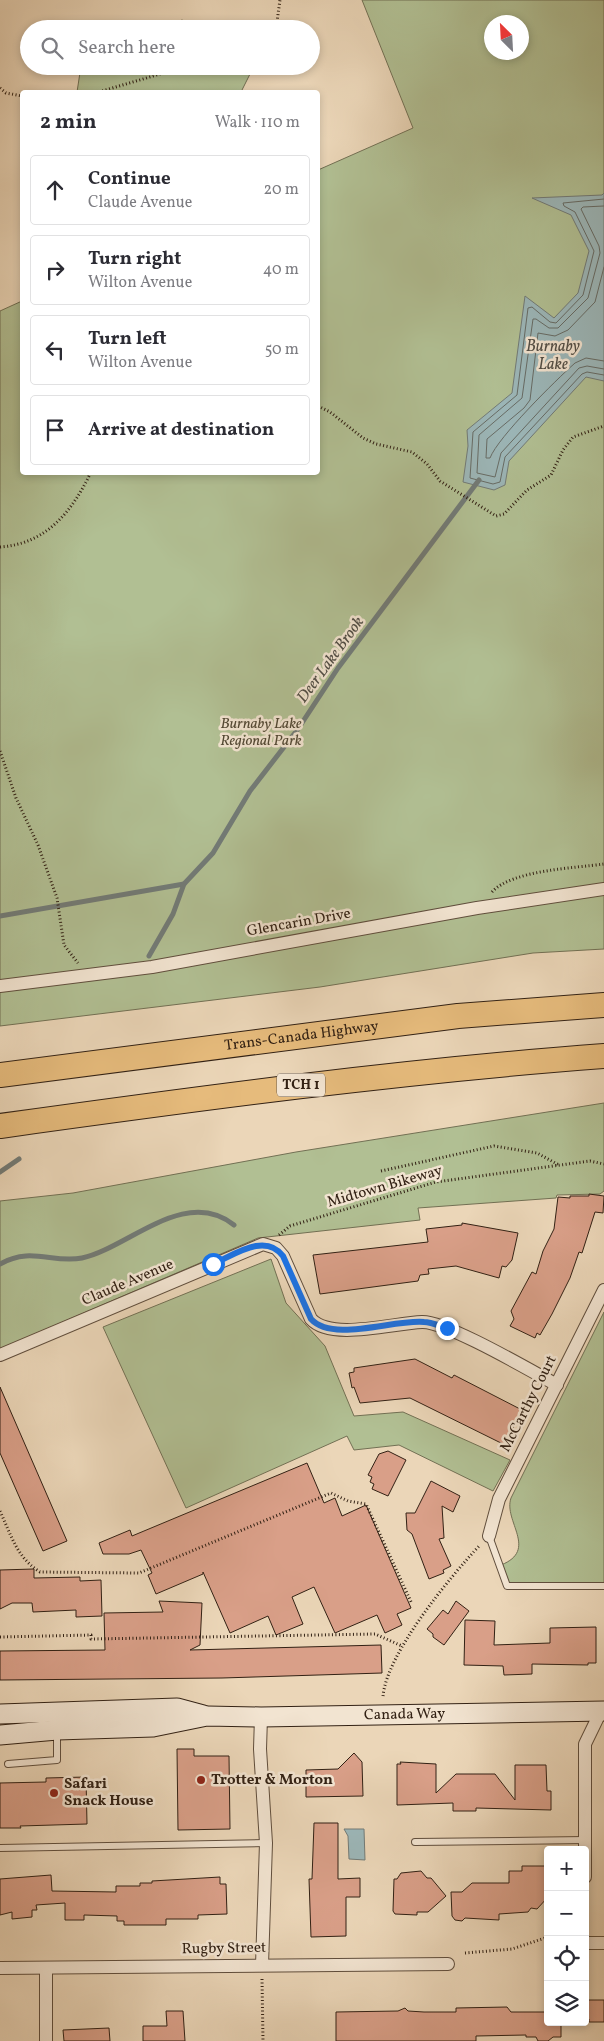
<!DOCTYPE html>
<html lang="en">
<head>
<meta charset="utf-8">
<style>
  body { margin:0; font-family:Vollkorn,serif; background:#f2f2f3; color:#2b2b33 }
  .controls { position:absolute; right:15px; bottom:15px; display:grid; overflow:hidden; border-radius:5px; box-shadow:0 2px 8px #0003 }
  .controls button { width:45px; height:45px; display:grid; place-items:center; padding:0; border:0; border-bottom:1px solid #e1e1e2; background:#fff; color:#2b2b33; font:25px sans-serif }
  .compass { position:absolute; left:484px; top:15px; width:45px; height:45px; border-radius:50%; background:#fff; box-shadow:0 2px 8px #0003; rotate:336deg }
  .stop { position:absolute; width:15px; height:15px; margin:-11px; border:4px solid #1a73e8; border-radius:50%; background:#fff }
  .stop.end { background:#1a73e8; border-color:#fff; box-shadow:0 1px 5px #0008 }
  .list { margin:0; padding:0; list-style:none }
  h2 { display:flex; justify-content:space-between; align-items:center; height:65px; margin:0; padding:0 20px; font-size:21px }
  h2 small { font-size:16px; font-weight:400; color:#7c7c81 }
  .list li { display:grid; grid-template-columns:32px 1fr auto; gap:15px; align-items:center; box-sizing:border-box; height:70px; margin:0 10px 10px; padding:0 10px; border:1px solid #e1e1e2; border-radius:5px }
  .list b { display:block; font-size:19px; white-space:nowrap }
  .list p { margin:0; font-size:16px; white-space:nowrap; color:#7c7c81 }
  .list em { font-size:16px; font-style:normal; color:#7c7c81 }
  .icon { flex:none; width:28px; height:28px; fill:none; stroke:currentColor; stroke-width:2; stroke-linecap:round; stroke-linejoin:round }
  .map { position:relative; flex:none; width:604px; height:2041px; overflow:hidden }
  .search { position:absolute; background:#fff; box-shadow:0 2px 8px #0003; left:20px; top:20px; width:300px; height:55px; display:flex; align-items:center; gap:12px; box-sizing:border-box; padding:0 18px; border-radius:28px; color:#7c7c81; font-size:19px }
  .panel { position:absolute; background:#fff; box-shadow:0 2px 8px #0003; left:20px; top:90px; width:300px; height:385px; border-radius:5px }
  .map>svg:first-child { display:block }
  .green { fill:#b1bf93; stroke:#727054; fill-rule:evenodd }
  .water { fill:#9cb7b9; stroke:#727b77 }
  .lines { fill:none; stroke-linecap:round; stroke-linejoin:round }
  .shore { stroke:#676c66; stroke-width:1 }
  .stream { stroke:#727b77; stroke-width:5 }
  .building { fill:#d99f88; stroke:#322114 }
  .lane-casing { stroke:#604e3d; stroke-width:8 }
  .street-casing { stroke:#604e3d; stroke-width:14 }
  .secondary-casing { stroke:#322114; stroke-width:21 }
  .highway-casing { stroke:#322114; stroke-width:26 }
  .path { stroke:#322114; stroke-width:3; stroke-dasharray:1 2.5; stroke-linecap:butt }
  .lane { stroke:#f2e4d1; stroke-width:6 }
  .street { stroke:#f2e4d1; stroke-width:12 }
  .secondary { stroke:#f2e4d1; stroke-width:19 }
  .highway { stroke:#e6bb7c; stroke-width:24 }
  .route { stroke:#1a73e8; stroke-width:6 }
  .poi-dot { fill:#8f2418; stroke:#f2e4d1; stroke-width:2 }
  .labels { text-anchor:middle; dominant-baseline:central; stroke-width:5; stroke-linejoin:round; paint-order:stroke }
  .shield { fill:#f2e4d1; stroke:#6c5c4d; stroke-width:1 }
  .shield-label { font-size:14px; font-weight:bold; fill:#322114 }
  .park-label { font-size:15px; font-style:italic; fill:#524834; stroke:#f2e4d1 }
  .street-label { font-size:15px; fill:#322114; stroke:#f2e4d1 }
  .poi-label { font-size:15px; font-weight:bold; fill:#322114; stroke:#f2e4d1; text-anchor:start }
  .water-label { font-size:16px; font-style:italic; fill:#524e46; stroke:#f2e4d1 }
</style>
</head>
<body>
<div class="map">
<svg width="604" height="2041" viewBox="0 0 604 2041">
  <rect width="100%" height="100%" fill="#ebd6b8"/>
  <filter id="stains"><feTurbulence type="fractalNoise" baseFrequency=".004" numOctaves="4"/><feColorMatrix values="0 0 0 0 .2 0 0 0 0 .09 0 0 0 0 .02 0 0 0 .5 -.17"/></filter>
  <radialGradient id="worn" r=".72"><stop offset=".6" stop-color="#630" stop-opacity="0"/><stop offset="1" stop-color="#630" stop-opacity=".3"/></radialGradient>
  <g class="green">
    <path d="M362 0H604V949L533 953 320 987 0 1026V311L22 301V472H318V170L413 128ZM492 22H522V52H492Z"/>
    <polygon points="182,20 199,29 161,29"/>
    <polygon points="81,66 254,66 241,92 77,92"/>
    <polygon points="604,1103 604,1191 600,1194 557,1195 556,1198 418,1208 420,1220 258,1238 0,1349 0,1201 73,1193 296,1152"/>
    <polygon points="271,1259 286,1303 325,1346 354,1416 403,1412 510,1460 493,1491 399,1445 354,1450 347,1436 186,1508 103,1327"/>
    <path d="M604 1312V1586H507L501 1565C539 1550 503 1521 511 1498Z"/>
  </g>
  <g class="water">
    <polygon points="604,193 604,381 586,377 509,461 505,485 494,490 463,482 468,446 467,430 512,393 525,296 554,318 578,293 589,251 571,215 532,198 602,195"/>
    <polygon points="344,1829 364,1829 365,1860 349,1859 348,1836"/>
  </g>
  <g class="lines">
    <g class="shore">
      <polyline points="604,199 563,203 564,206 575,212 594,251 583,295 556,323 550,322 532,307 528,308 517,395 473,432 470,478 493,484 500,482 505,457 582,374 587,372 604,375"/>
      <polyline points="604,206 583,207 581,209 599,246 600,253 588,298 558,328 549,328 536,319 533,319 522,398 479,435 477,473 495,477 501,453 579,368 587,366 604,369"/>
      <path d="M604 267 595 302 568 330 555 336 538 333 530 400 524 408 487 439 486 458H490C498 437 556 380 575 363L586 358 604 361"/>
    </g>
    <g class="stream">
      <polyline points="0,916 184,884"/>
      <polyline points="149,956 173,914 184,884 213,853 250,791 298,729 338,668 479,480"/>
      <polyline points="0,1172 19,1159"/>
      <path d="M0 1264C31 1246 53 1264 82 1258 128 1248 185 1186 234 1225"/>
    </g>
  </g>
  <g class="building">
    <polygon points="589,1194 604,1196 603,1213 595,1212 582,1253 579,1252 570,1278 552,1314 540,1335 537,1333 535,1338 510,1326 514,1319 511,1311 532,1272 536,1274 543,1251 554,1229 558,1197 570,1198 570,1196 589,1196"/>
    <polygon points="462,1223 518,1233 512,1260 506,1267 502,1266 499,1278 456,1266 428,1269 429,1274 420,1275 418,1281 320,1294 313,1255 428,1242 426,1229 462,1225"/>
    <polygon points="415,1359 452,1378 454,1375 522,1410 505,1445 410,1398 360,1403 354,1387 352,1388 349,1373 354,1372 354,1368"/>
    <polygon points="0,1387 67,1541 43,1551 0,1453"/>
    <polygon points="388,1451 406,1460 388,1496 372,1489 374,1484 370,1482 372,1477 368,1475 379,1454"/>
    <polygon points="307,1463 324,1503 335,1498 342,1516 366,1505 411,1608 397,1614 402,1625 385,1633 377,1615 335,1633 314,1587 292,1597 303,1624 276,1635 268,1616 230,1633 203,1572 203,1574 156,1594 148,1575 152,1573 141,1550 129,1554 103,1554 99,1543 130,1530 132,1536"/>
    <polygon points="431,1481 460,1496 453,1512 442,1506 444,1538 439,1539 451,1566 443,1570 444,1573 429,1579 412,1534 407,1530 406,1513 415,1513"/>
    <polygon points="34,1569 34,1578 80,1577 80,1581 101,1580 102,1616 76,1617 76,1610 33,1612 32,1603 12,1603 0,1609 0,1570"/>
    <polygon points="159,1601 202,1603 200,1645 190,1650 381,1645 382,1673 222,1678 0,1680 0,1651 105,1650 104,1613 163,1612"/>
    <polygon points="456,1601 469,1611 444,1645 433,1637 433,1634 427,1629 443,1610 448,1614"/>
    <polygon points="465,1620 495,1621 494,1645 550,1643 550,1628 596,1627 596,1663 588,1663 588,1665 532,1664 532,1674 504,1675 503,1666 464,1665"/>
    <polygon points="177,1749 194,1749 194,1756 229,1756 230,1829 178,1830"/>
    <polygon points="354,1753 362,1762 363,1796 306,1797 306,1770 338,1769"/>
    <polygon points="400,1762 436,1764 436,1793 456,1774 495,1774 515,1800 515,1765 546,1765 547,1791 551,1791 551,1810 476,1808 476,1811 453,1811 453,1803 397,1805 397,1764 401,1764"/>
    <polygon points="86,1777 87,1824 20,1826 21,1828 0,1828 0,1783 46,1782 46,1778"/>
    <polygon points="314,1823 338,1823 338,1879 360,1878 360,1897 346,1897 346,1936 311,1937 309,1879 312,1879"/>
    <polygon points="522,1866 548,1866 548,1897 537,1909 531,1908 528,1912 499,1914 499,1920 465,1918 462,1921 455,1920 452,1916 451,1892 462,1892 472,1883 509,1883 509,1871 522,1871"/>
    <polygon points="421,1871 427,1878 431,1878 446,1896 428,1912 417,1912 417,1915 395,1914 393,1911 394,1879 397,1879 401,1873"/>
    <polygon points="51,1875 52,1891 116,1892 116,1886 140,1886 140,1883 152,1883 152,1881 220,1877 220,1884 226,1884 227,1914 198,1915 198,1919 166,1919 166,1925 124,1925 124,1921 117,1921 117,1916 84,1915 84,1920 65,1920 65,1903 36,1905 37,1910 32,1910 32,1917 12,1919 12,1912 0,1915 0,1879"/>
    <polygon points="585,2000 604,2000 604,2022 589,2022 589,2019 585,2019"/>
    <polygon points="507,2007 511,2012 548,2012 548,2022 561,2022 561,2037 553,2037 548,2041 538,2041 536,2037 526,2037 526,2035 476,2036 476,2041 336,2041 336,2012 398,2011 405,2008 408,2011 424,2012 456,2012 456,2008"/>
    <polygon points="166,2011 183,2011 185,2041 143,2041 143,2026 167,2026"/>
    <polygon points="109,2028 110,2041 64,2041 63,2030"/>
  </g>
  <g class="lines">
    <g class="lane-casing">
      <g id="lane">
        <polyline points="489,1536 507,1586 604,1586"/>
        <polyline points="8,1764 57,1760 57,1731"/>
        <polyline points="415,1842 586,1840"/>
        <polyline points="0,1848 266,1843"/>
      </g>
    </g>
    <g class="street-casing">
      <g id="street">
        <polyline points="0,986 152,967 477,908 604,889"/>
        <path d="M0 1355 263 1244 276 1248 283 1256 311 1319C331 1341 393 1323 422 1322 446 1321 531 1371 557 1385"/>
        <polyline points="489,1536 499,1499 604,1290"/>
        <polyline points="261,1717 260,1749 266,1843 262,1965"/>
        <polyline points="585,1877 585,1744 601,1711"/>
        <polyline points="585,1943 604,1943"/>
        <polyline points="0,1968 448,1964"/>
        <polyline points="46,1969 46,2041"/>
      </g>
    </g>
    <g class="secondary-casing">
      <g id="secondary">
        <polyline points="0,1714 177,1708 203,1715"/>
        <path id="s1" d="M0 1735 57 1730 153 1727 207 1716 261 1717 604 1711"/>
      </g>
    </g>
    <g class="highway-casing">
      <g id="highway">
        <path id="s2" d="M0 1075 458 1016 604 1005"/>
        <path d="M0 1126C201 1098 402 1071 604 1056"/>
      </g>
    </g>
    <g class="path">
      <polyline points="276,29 280,0"/>
      <polyline points="0,88 6,93 22,96"/>
      <polyline points="99,92 187,66"/>
      <polyline points="318,406 330,412 363,438 376,444 412,452 427,464 440,481 496,516 504,514 527,490 551,475 563,450 573,437 604,426"/>
      <path d="M0 547C46 544 72 512 91 472"/>
      <polyline points="0,751 16,798 38,845 57,898 64,945 78,963"/>
      <path d="M492 892C512 870 575 868 604 864"/>
      <polyline points="381,1171 494,1146 537,1153 559,1165"/>
      <polyline points="279,1235 290,1226 436,1182 590,1161 604,1164"/>
      <path d="M0 1511C11 1535 17 1558 40 1572L139 1573 331 1493 348 1501 366 1504 412 1604"/>
      <polyline points="0,1637 91,1635 91,1639 375,1634 402,1646"/>
      <path d="M383 1696C387 1653 450 1577 480 1545"/>
      <polyline points="465,1953 512,1949 548,1937"/>
      <polyline points="262,1979 263,2041"/>
    </g>
    <use href="#lane" class="lane"/>
    <use href="#street" class="street"/>
    <use href="#secondary" class="secondary"/>
    <use href="#highway" class="highway"/>
  </g>
  <g class="lines">
    <path class="route" d="M213 1264C234 1255 265 1232 283 1256L311 1319C333 1343 394 1319 424 1322 431 1322 440 1326 447 1328"/>
  </g>
  <g class="poi-dot">
    <circle cx="201" cy="1780" r="5"/>
    <circle cx="54" cy="1793" r="5"/>
  </g>
  <g class="labels">
    <rect class="shield" x="277" y="1073.5" width="48" height="23" rx="4"/>
    <g class="shield-label">
      <text x="301" y="1085">TCH 1</text>
    </g>
    <g class="park-label">
      <text x="261" y="724">Burnaby Lake<tspan x="261" dy="17">Regional Park</tspan></text>
    </g>
    <g class="street-label">
      <text transform="translate(299 923) rotate(-10)">Glencarin Drive</text>
      <text stroke="none"><textPath href="#s2" startOffset="304">Trans-Canada Highway</textPath></text>
      <text transform="translate(385 1187) rotate(-16)">Midtown Bikeway</text>
      <text transform="translate(128 1283) rotate(-23)">Claude Avenue</text>
      <text transform="translate(529 1404) rotate(-63)">McCarthy Court</text>
      <text stroke="none"><textPath href="#s1" startOffset="406">Canada Way</textPath></text>
      <text transform="translate(224 1949) rotate(-1)">Rugby Street</text>
    </g>
    <g class="poi-label">
      <text x="211" y="1780">Trotter &amp; Morton</text>
      <text x="64" y="1784">Safari<tspan x="64" dy="17">Snack House</tspan></text>
    </g>
    <g class="water-label">
      <text x="553" y="347">Burnaby<tspan x="553" dy="18">Lake</tspan></text>
      <text transform="translate(331 660) rotate(-54)">Deer Lake Brook</text>
    </g>
  </g>
  <rect width="100%" height="100%" filter="url(#stains)"/>
  <rect width="100%" height="100%" fill="url(#worn)"/>
</svg>
<div class="controls">
<button>+</button>
<button>−</button>
<button><svg class="icon" aria-label="locate" viewBox="0 0 24 24"><circle cx="12" cy="12" r="6"/><path d="M12 2v4M12 18v4M2 12h4M18 12h4"/></svg></button>
<button><svg class="icon" aria-label="layers" viewBox="0 0 24 24"><path d="M12 4l9 5-9 5-9-5zM3 14l9 5 9-5"/></svg></button>
</div>
<svg class="compass" viewBox="-18 -18 36 36"><path d="M0-13l5 13h-10z" fill="#e53935"/><path d="M0 13l5-13h-10z" fill="#7c7c81"/></svg>
<div class="stop" style="left:213px;top:1264px"></div>
<div class="stop end" style="left:447px;top:1328px"></div>
<div class="search"><svg class="icon" aria-label="search" viewBox="0 0 24 24"><circle cx="10" cy="10" r="6"/><path d="M15 15l6 6"/></svg>Search here</div>
<section class="panel">
<h2>2 min<small>Walk · 110 m</small></h2>
<ul class="list">
<li><svg class="icon" aria-label="ahead" viewBox="0 0 24 24"><path d="M12 20V5M6 11l6-6 6 6"/></svg><div><b>Continue</b><p>Claude Avenue</p></div><em>20 m</em></li>
<li><svg class="icon" aria-label="right" viewBox="0 0 24 24"><path d="M7 20v-9h11M14 6l5 5-5 5"/></svg><div><b>Turn right</b><p>Wilton Avenue</p></div><em>40 m</em></li>
<li><svg class="icon" aria-label="left" viewBox="0 0 24 24"><path d="M17 20v-9H6M10 6l-5 5 5 5"/></svg><div><b>Turn left</b><p>Wilton Avenue</p></div><em>50 m</em></li>
<li><svg class="icon" aria-label="arrive" viewBox="0 0 24 24"><path d="M6 21V4h12l-3 4 3 4H6"/></svg><div><b>Arrive at destination</b></div></li>
</ul>
</section>
</div>
</body>
</html>
